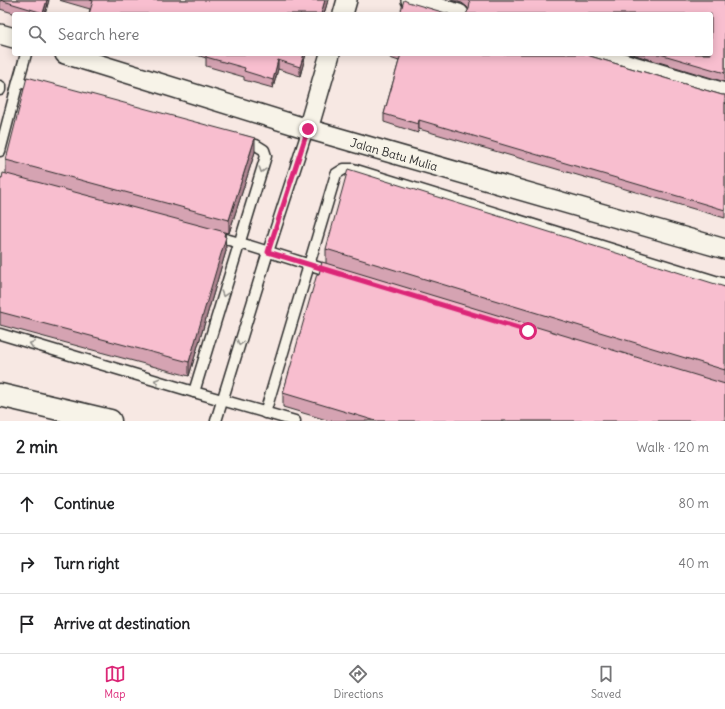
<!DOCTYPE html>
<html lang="en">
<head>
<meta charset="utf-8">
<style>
  body { margin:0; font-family:Delius,sans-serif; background:#f6f6f6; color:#202124 }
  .stop { position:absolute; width:12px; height:12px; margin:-9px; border:3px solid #db2777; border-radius:50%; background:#fff }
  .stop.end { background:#db2777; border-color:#fff; box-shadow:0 1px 4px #0008 }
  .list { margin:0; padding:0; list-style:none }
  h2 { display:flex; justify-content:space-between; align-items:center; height:52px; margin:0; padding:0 16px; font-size:17px }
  h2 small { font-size:13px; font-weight:400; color:#757577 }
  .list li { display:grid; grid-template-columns:26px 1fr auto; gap:12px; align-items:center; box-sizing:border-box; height:60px; padding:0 16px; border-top:1px solid #e0e0e0 }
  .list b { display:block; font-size:15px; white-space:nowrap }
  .list em { font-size:13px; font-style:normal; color:#757577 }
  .icon { flex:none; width:22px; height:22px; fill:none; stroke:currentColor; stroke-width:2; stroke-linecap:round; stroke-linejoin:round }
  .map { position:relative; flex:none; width:725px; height:421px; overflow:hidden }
  .search { position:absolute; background:#fff; box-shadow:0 2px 10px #0003; left:12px; right:12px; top:12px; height:44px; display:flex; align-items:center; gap:10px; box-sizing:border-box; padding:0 14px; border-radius:4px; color:#757577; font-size:15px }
  .sheet { height:232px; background:#fff }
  nav { display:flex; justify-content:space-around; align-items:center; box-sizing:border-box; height:56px; border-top:1px solid #e0e0e0; background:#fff; font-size:11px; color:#757577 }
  nav a { display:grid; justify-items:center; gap:2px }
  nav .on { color:#db2777 }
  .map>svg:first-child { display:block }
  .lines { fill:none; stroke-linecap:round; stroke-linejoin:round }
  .service-casing { stroke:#2b2b2b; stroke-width:13 }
  .minor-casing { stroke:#2b2b2b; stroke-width:22 }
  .tertiary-casing { stroke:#2b2b2b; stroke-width:25 }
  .service { stroke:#f7f3e8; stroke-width:10 }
  .minor { stroke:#f7f3e8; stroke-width:19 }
  .tertiary { stroke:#f7f3e8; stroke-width:22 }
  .wall { fill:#d5a3b2; stroke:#2b2b2b }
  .shaded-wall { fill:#ae8591; stroke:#2b2b2b }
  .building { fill:#f8becf; stroke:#2b2b2b }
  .oneway { stroke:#918f8a }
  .route { stroke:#db2777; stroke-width:5 }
  .labels { text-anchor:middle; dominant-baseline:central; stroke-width:3.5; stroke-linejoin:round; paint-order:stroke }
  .street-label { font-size:12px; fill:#2b2b2b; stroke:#f7f3e8 }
</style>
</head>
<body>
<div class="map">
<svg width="725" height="421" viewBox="0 0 725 421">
  <rect width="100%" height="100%" fill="#f7e8e3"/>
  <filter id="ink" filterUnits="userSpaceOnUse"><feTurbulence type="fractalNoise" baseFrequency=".025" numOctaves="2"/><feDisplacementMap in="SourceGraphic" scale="8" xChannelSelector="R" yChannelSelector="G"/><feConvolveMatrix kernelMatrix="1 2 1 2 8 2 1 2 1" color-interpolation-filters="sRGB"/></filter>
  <g filter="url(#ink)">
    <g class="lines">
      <g class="service-casing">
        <g id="service">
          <polyline points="18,82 39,87"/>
          <polyline points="0,86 0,90"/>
          <polyline points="0,151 18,82 26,54"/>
          <polyline points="214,236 240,243 333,272"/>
          <polyline points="0,334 194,392 295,421"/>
          <polyline points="194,392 266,156 264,150 256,145 242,141"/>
          <polyline points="265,413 336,174 344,169 353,169 725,284"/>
          <polyline points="216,421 268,252 308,129"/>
        </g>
      </g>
      <g class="minor-casing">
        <g id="minor">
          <polyline points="411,0 459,14"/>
          <polyline points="343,14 347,0"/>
          <polyline points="0,34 14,38"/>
          <path id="s1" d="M65 54 308 129 725 249"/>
          <polyline points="593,54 725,93"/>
          <polyline points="308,129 330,54"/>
        </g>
      </g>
      <g class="tertiary-casing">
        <polyline id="tertiary" points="0,395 110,421"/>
      </g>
      <use href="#service" class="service"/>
      <use href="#minor" class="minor"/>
      <use href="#tertiary" class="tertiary"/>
    </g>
    <g class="wall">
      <polygon points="0,0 49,0 45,14 16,14 0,9"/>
      <polygon points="59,0 328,0 324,14 89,14 90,9"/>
      <polygon points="450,0 725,0 725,82 632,54 711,54 469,10 467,7 462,3"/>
      <polygon points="194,54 306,54 300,76 278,69 273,88 244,80 244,77 206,66 206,58"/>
      <polygon points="390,54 587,54 590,56 722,95 725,95 725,218 419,129 418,133 384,122 384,114 399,61 390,58"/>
      <polygon points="255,152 229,233 225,232 226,251 189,376 0,325 0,178 2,178 6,174 6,160"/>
      <polygon points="326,249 725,287 725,421 330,421 283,407 283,393 319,274 326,263"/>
    </g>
    <g class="shaded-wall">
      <polygon points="47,0 49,0 45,14 43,14"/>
      <polygon points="325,0 328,0 324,14 321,14"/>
      <polygon points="304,54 306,54 300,76 300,67"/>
      <polygon points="278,60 278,69 273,88 273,80"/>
      <polygon points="419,120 419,129 418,133 418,124"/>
      <polygon points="255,138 255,152 229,233 229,220"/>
      <polygon points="225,232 226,251 189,376 189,362"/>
    </g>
    <g class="building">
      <polygon points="0,0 47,0 43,13"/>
      <polygon points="90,0 325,0 321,14 89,14 93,1"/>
      <polygon points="404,0 408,2 449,14 400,14"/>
      <polygon points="468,0 725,0 725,73 660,54 711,54 711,14 466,14 469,9 470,3"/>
      <polygon points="206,54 304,54 300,67 278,60 273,80 244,71 245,68 206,57"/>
      <polygon points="401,54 587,54 590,56 722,95 725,95 725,210 419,120 418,124 384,114"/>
      <polygon points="27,77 255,138 229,220 6,160"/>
      <polygon points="348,169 725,287 725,370 326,249"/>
      <polygon points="3,173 225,232 224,236 226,237 189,362 0,312 0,178 2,178"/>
      <polygon points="322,262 725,384 725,421 376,421 283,393 317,274 319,274"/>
    </g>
    <defs><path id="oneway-chevron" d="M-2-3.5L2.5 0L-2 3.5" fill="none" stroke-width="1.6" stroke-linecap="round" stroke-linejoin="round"/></defs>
    <g class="oneway">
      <use href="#oneway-chevron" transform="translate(262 170) rotate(107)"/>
      <use href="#oneway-chevron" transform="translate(224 294) rotate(107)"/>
      <use href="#oneway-chevron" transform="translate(240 343) rotate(107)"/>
      <use href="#oneway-chevron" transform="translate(32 344) rotate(-163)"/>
      <use href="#oneway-chevron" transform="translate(157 381) rotate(-163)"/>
    </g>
  </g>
  <g class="lines" filter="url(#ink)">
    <polyline class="route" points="308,129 268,252 528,331"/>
  </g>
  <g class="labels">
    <g class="street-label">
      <text stroke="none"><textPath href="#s1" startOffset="344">Jalan Batu Mulia</textPath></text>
    </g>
  </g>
</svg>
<div class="stop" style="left:528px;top:331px"></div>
<div class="stop end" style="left:308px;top:129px"></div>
<div class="search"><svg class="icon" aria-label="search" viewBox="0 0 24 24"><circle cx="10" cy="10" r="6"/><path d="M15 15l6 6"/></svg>Search here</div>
</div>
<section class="sheet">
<h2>2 min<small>Walk · 120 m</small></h2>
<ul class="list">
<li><svg class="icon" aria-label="ahead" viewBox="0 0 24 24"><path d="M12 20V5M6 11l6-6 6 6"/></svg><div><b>Continue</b></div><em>80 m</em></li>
<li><svg class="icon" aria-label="right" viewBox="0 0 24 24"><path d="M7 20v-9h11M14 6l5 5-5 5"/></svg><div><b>Turn right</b></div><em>40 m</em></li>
<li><svg class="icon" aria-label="arrive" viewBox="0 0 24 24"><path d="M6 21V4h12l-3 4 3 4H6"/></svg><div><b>Arrive at destination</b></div></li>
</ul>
</section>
<nav>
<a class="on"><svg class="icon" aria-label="map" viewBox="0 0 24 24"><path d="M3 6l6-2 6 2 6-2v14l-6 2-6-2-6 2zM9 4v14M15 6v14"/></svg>Map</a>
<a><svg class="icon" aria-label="directions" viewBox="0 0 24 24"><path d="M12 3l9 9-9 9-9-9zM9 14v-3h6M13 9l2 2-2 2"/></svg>Directions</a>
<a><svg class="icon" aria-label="saved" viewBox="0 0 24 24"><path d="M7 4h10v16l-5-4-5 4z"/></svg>Saved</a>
</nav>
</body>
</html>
